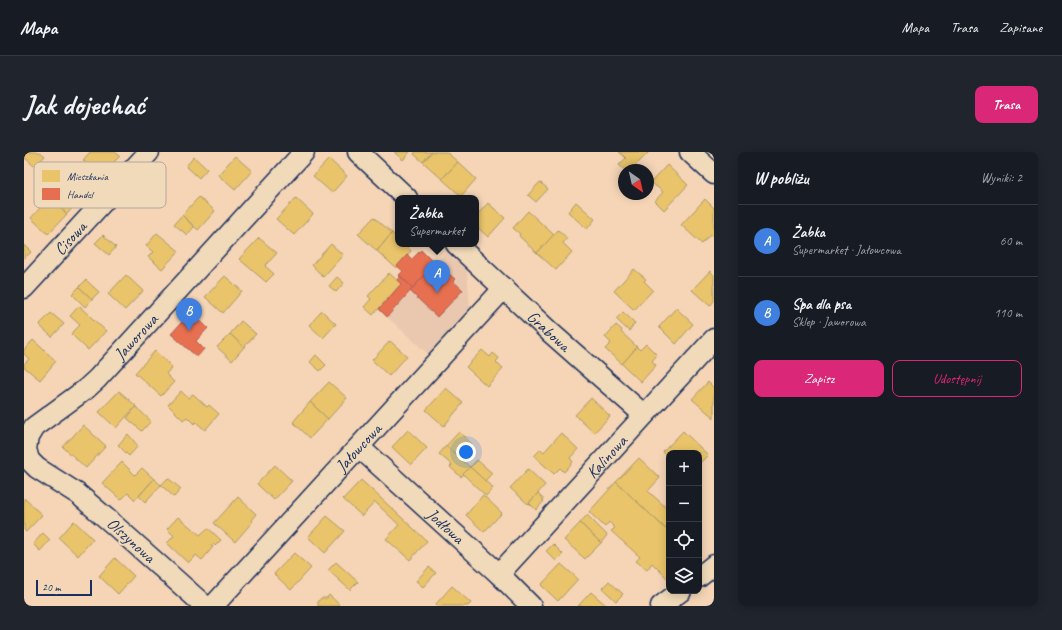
<!DOCTYPE html>
<html lang="pl">
<head>
<meta charset="utf-8">
<style>
  body { margin:0; font-family:Caveat,sans-serif; background:#20242c; color:#f1f3f6 }
  .controls { position:absolute; right:12px; bottom:12px; display:grid; overflow:hidden; border-radius:8px; box-shadow:0 2px 10px #0003 }
  .controls button { width:36px; height:36px; display:grid; place-items:center; padding:0; border:0; border-bottom:1px solid #363941; background:#171b24; color:#f1f3f6; font:20px sans-serif }
  .compass { position:absolute; left:594px; top:12px; width:36px; height:36px; border-radius:50%; background:#171b24; box-shadow:0 2px 10px #0003; rotate:146deg }
  .scale { position:absolute; left:12px; bottom:10px; width:56px; box-sizing:border-box; padding-left:4px; border:2px solid #1b2f5e; border-top:0; font-size:11px; line-height:14px; white-space:nowrap; color:#1b2f5e; -webkit-text-stroke:3px #f1dab9; paint-order:stroke }
  .you { position:absolute; left:442px; top:300px; width:14px; height:14px; margin:-10px; border:3px solid #fff; border-radius:50%; background:#1a73e8; box-shadow:0 0 0 6px #1a73e833 }
  .badge { display:grid; place-items:center; width:26px; height:26px; border-radius:50%; background:#db2777; color:#fff; font-size:13px; font-weight:700 }
  .pin { position:absolute; translate:-50% -33px; filter:drop-shadow(0 1px 2px #0008) }
  .pin::after { content:''; position:absolute; top:21px; width:14px; height:12px; background:inherit; clip-path:polygon(0 0,100% 0,50% 100%) }
  .popup { position:absolute; left:371px; top:43px; width:84px; height:52px; box-sizing:border-box; display:grid; place-content:center; border-radius:8px; background:#171b24; filter:drop-shadow(0 1px 3px #0005); font-size:13px; white-space:nowrap; color:#9ea1a6 }
  .popup b { font-size:15px; color:#f1f3f6 }
  .popup::after { content:''; position:absolute; left:50%; top:100%; margin-left:-8px; border:8px solid transparent; border-top-color:#171b24 }
  .list { margin:0; padding:0; list-style:none }
  h2 { display:flex; justify-content:space-between; align-items:center; height:52px; margin:0; padding:0 16px; font-size:17px }
  h2 small { font-size:13px; font-weight:400; color:#9ea1a6 }
  .list li { display:grid; grid-template-columns:26px 1fr auto; gap:12px; align-items:center; box-sizing:border-box; height:72px; padding:0 16px; border-top:1px solid #363941 }
  .list b { display:block; font-size:15px; white-space:nowrap }
  .list p { margin:0; font-size:13px; white-space:nowrap; color:#9ea1a6 }
  .list em { font-size:13px; font-style:normal; color:#9ea1a6 }
  .actions { display:flex; gap:8px; padding:12px 16px }
  .actions a { flex:1; padding:9px 0; border:1px solid #db2777; border-radius:8px; text-align:center; font-size:14px; color:#db2777 }
  .actions .main { background:#db2777; color:#fff }
  .icon { flex:none; width:22px; height:22px; fill:none; stroke:currentColor; stroke-width:2; stroke-linecap:round; stroke-linejoin:round }
  .map { position:relative; flex:none; width:690px; height:454px; overflow:hidden; border-radius:8px }
  header { display:flex; align-items:center; gap:24px; box-sizing:border-box; height:56px; padding:0 20px; background:#171b24; border-bottom:1px solid #363941 }
  header strong { font-size:19px }
  nav { display:flex; gap:22px; margin-inline-start:auto; font-size:14px }
  .intro { display:flex; align-items:center; justify-content:space-between; box-sizing:border-box; height:96px; padding:0 24px }
  h1 { margin:0; font-size:28px }
  .button { padding:10px 18px; border-radius:8px; background:#db2777; color:#fff; font-size:14px; font-weight:700 }
  main { display:flex; gap:24px; padding:0 24px }
  aside { flex:1; background:#171b24; border-radius:8px; box-shadow:0 2px 10px #0003 }
  .map>svg:first-child { display:block }
  .built { fill:#eac8af }
  .homes { fill:#e9c46a; stroke:#ab9766 }
  .shops { fill:#e76f51; stroke:#aa5c55 }
  .lines { fill:none; stroke-linecap:round; stroke-linejoin:round }
  .minor-casing { stroke:#1b2f5e; stroke-width:23 }
  .minor { stroke:#f1dab9; stroke-width:20 }
  .labels { text-anchor:middle; dominant-baseline:central; stroke-width:4; stroke-linejoin:round; paint-order:stroke }
  .street-label { font-size:17px; fill:#1b2f5e; stroke:#f1dab9 }
  .key { fill:#f1dab9; stroke:#b1a79e; stroke-width:1 }
  .key-label { font-size:11px; fill:#1b2f5e }
</style>
</head>
<body>
<header>
<strong>Mapa</strong>
<nav><a>Mapa</a><a>Trasa</a><a>Zapisane</a></nav>
</header>
<div class="intro"><h1>Jak dojechać</h1><a class="button">Trasa</a></div>
<main>
<div class="map">
<svg width="690" height="454" viewBox="0 0 690 454">
  <rect width="100%" height="100%" fill="#f5d5b6"/>
  <filter id="ink" filterUnits="userSpaceOnUse"><feTurbulence type="fractalNoise" baseFrequency=".025" numOctaves="2"/><feDisplacementMap in="SourceGraphic" scale="8" xChannelSelector="R" yChannelSelector="G"/><feConvolveMatrix kernelMatrix="1 2 1 2 8 2 1 2 1" color-interpolation-filters="sRGB"/></filter>
  <g filter="url(#ink)">
    <polygon class="built" points="422,100 443,119 446,156 404,202 363,165"/>
    <g class="homes">
      <polygon points="0,0 16,0 21,4 11,15 0,5"/>
      <polygon points="66,0 91,0 96,4 76,24 59,8"/>
      <polygon points="370,0 386,0 379,8"/>
      <polygon points="391,0 408,0 399,10 390,2"/>
      <polygon points="408,0 422,0 434,10 418,27 399,10"/>
      <polygon points="595,0 625,0 607,18 601,18 595,13 602,6"/>
      <polygon points="211,4 228,19 211,38 194,23"/>
      <polygon points="170,5 183,17 175,26 162,14"/>
      <polygon points="305,7 323,24 308,41 289,24"/>
      <polygon points="434,10 452,27 437,44 418,27"/>
      <polygon points="643,13 664,33 640,58 631,49 639,40 627,30"/>
      <polygon points="52,17 69,33 43,62 25,46"/>
      <polygon points="516,30 524,37 512,50 504,43"/>
      <polygon points="175,45 191,59 174,78 158,63"/>
      <polygon points="25,46 43,62 24,82 7,66"/>
      <polygon points="272,46 289,62 270,83 252,67"/>
      <polygon points="681,47 690,56 690,86 686,83 678,92 657,73"/>
      <polygon points="552,50 571,67 563,77 544,60"/>
      <polygon points="464,51 481,66 464,85 452,74 452,64"/>
      <polygon points="504,59 530,83 513,101 495,84 496,82 489,76"/>
      <polygon points="158,63 170,75 163,83 150,72"/>
      <polygon points="350,65 368,81 353,99 334,82"/>
      <polygon points="534,78 543,86 539,91 548,100 532,118 513,101"/>
      <polygon points="133,81 155,99 138,117 124,105 129,100 122,94"/>
      <polygon points="368,81 374,87 374,92 380,92 387,99 372,116 353,99"/>
      <polygon points="79,83 92,95 85,103 71,91"/>
      <polygon points="235,86 253,101 241,114 250,122 242,130 215,107"/>
      <polygon points="307,92 319,103 299,125 288,113"/>
      <polygon points="0,93 7,100 0,107"/>
      <polygon points="610,117 622,127 620,129 629,138 610,158 590,139"/>
      <polygon points="686,119 690,123 690,149 686,154 668,138"/>
      <polygon points="365,121 377,132 349,163 340,155 347,147 344,144"/>
      <polygon points="102,123 119,139 101,158 84,142"/>
      <polygon points="201,124 218,139 199,161 181,145"/>
      <polygon points="313,125 320,131 312,140 305,134"/>
      <polygon points="62,128 75,140 68,147 55,135"/>
      <polygon points="55,135 68,147 61,155 48,142"/>
      <polygon points="55,154 82,179 64,198 47,182 56,173 46,164"/>
      <polygon points="652,156 669,172 652,192 635,175"/>
      <polygon points="298,159 312,172 299,186 285,173"/>
      <polygon points="599,160 611,171 605,179 592,167"/>
      <polygon points="27,161 40,172 28,185 15,173"/>
      <polygon points="217,169 232,182 220,195 206,182"/>
      <polygon points="592,173 598,178 597,180 613,195 598,212 581,197 587,191 581,185"/>
      <polygon points="206,182 220,195 208,209 193,195"/>
      <polygon points="9,188 32,209 16,228 0,215 0,212 5,207 0,202 0,198"/>
      <polygon points="366,189 383,204 365,224 348,208"/>
      <polygon points="622,192 633,203 628,209 632,213 617,230 598,212 613,195 616,198"/>
      <polygon points="458,198 466,205 469,201 475,206 472,210 479,217 463,234 442,215"/>
      <polygon points="131,199 148,215 142,222 150,230 137,244 111,221"/>
      <polygon points="292,203 302,213 296,219 286,210"/>
      <polygon points="305,230 323,246 304,267 286,250"/>
      <polygon points="684,230 690,236 690,266 668,247"/>
      <polygon points="422,236 439,251 420,274 402,258"/>
      <polygon points="95,239 112,254 92,276 75,260"/>
      <polygon points="157,239 164,246 169,242 183,255 185,253 195,262 181,278 172,270 170,272 163,265 159,268 144,253"/>
      <polygon points="567,246 586,264 570,281 551,263"/>
      <polygon points="286,250 304,267 286,286 269,270"/>
      <polygon points="112,255 127,269 118,279 103,266"/>
      <polygon points="59,273 82,294 62,316 39,295"/>
      <polygon points="384,278 403,296 387,313 368,295"/>
      <polygon points="659,279 684,303 675,312 675,301 645,301 645,306 639,300"/>
      <polygon points="435,280 448,292 435,305 422,294"/>
      <polygon points="537,281 554,297 546,306 549,310 540,320 536,316 530,322 510,304 517,297 520,300"/>
      <polygon points="104,282 114,294 105,304 94,293"/>
      <polygon points="422,294 446,315 437,325 426,315 428,313 415,302"/>
      <polygon points="615,306 636,326 624,339 645,358 645,380 592,330"/>
      <polygon points="453,308 468,321 461,329 446,315"/>
      <polygon points="98,310 111,323 118,316 130,327 111,348 104,341 97,348 78,331"/>
      <polygon points="251,313 268,329 250,348 233,332"/>
      <polygon points="446,315 469,336 462,344 439,322"/>
      <polygon points="504,317 521,333 504,352 486,336"/>
      <polygon points="144,326 157,337 150,345 137,333"/>
      <polygon points="130,327 137,333 121,350 115,344"/>
      <polygon points="337,328 403,389 386,408 362,387 375,373 351,350 338,364 319,347"/>
      <polygon points="592,330 645,380 645,428 628,411 623,418 612,409 616,405 587,379 591,376 585,370 581,375 565,360"/>
      <polygon points="514,341 520,347 518,348 520,349 512,358 505,351"/>
      <polygon points="459,343 478,361 460,380 442,363"/>
      <polygon points="214,345 232,362 227,368 229,369 211,390 190,371"/>
      <polygon points="0,346 18,363 2,380 0,378"/>
      <polygon points="563,363 583,383 577,391 556,371"/>
      <polygon points="303,364 321,379 301,401 284,385"/>
      <polygon points="154,365 176,383 184,376 197,388 191,394 189,392 187,394 189,395 178,408 172,403 164,411 143,391 150,384 143,377"/>
      <polygon points="50,369 69,387 54,404 35,386"/>
      <polygon points="556,371 577,391 561,407 540,388"/>
      <polygon points="19,381 26,388 16,399 9,392"/>
      <polygon points="529,392 539,402 532,409 522,399"/>
      <polygon points="270,401 287,416 267,438 250,422"/>
      <polygon points="91,406 110,424 94,442 75,424"/>
      <polygon points="312,410 334,430 326,438 304,418"/>
      <polygon points="537,412 554,427 534,449 517,433"/>
      <polygon points="405,415 412,421 399,435 392,429"/>
      <polygon points="585,429 599,442 592,449 578,436"/>
      <polygon points="428,434 447,451 444,454 412,454 411,453"/>
      <polygon points="567,440 583,454 554,454"/>
      <polygon points="305,443 317,454 294,454 294,450 297,446 303,446"/>
    </g>
    <g class="shops">
      <polygon points="397,98 411,112 389,136 375,123 379,119 373,114 383,103 388,107"/>
      <polygon points="411,112 424,124 425,122 431,127 429,129 439,138 413,165 386,139"/>
      <polygon points="376,124 389,136 363,165 355,157 377,132 373,128"/>
      <polygon points="167,160 184,176 172,189 180,197 173,205 147,182"/>
    </g>
    <g class="lines">
      <g class="minor-casing">
        <g id="minor">
          <polyline points="334,0 383,46"/>
          <polyline points="666,0 690,22"/>
          <path id="s1" d="M432 92 527 181 620 263"/>
          <path id="s2" d="M0 136 125 0"/>
          <path id="s3" d="M335 295 475 422 507 454"/>
          <path id="s4" d="M475 422 690 187"/>
          <polyline points="675,425 690,413"/>
          <path id="s5" d="M181 454 89 372 54 342 13 316 5 308 2 297 4 285 10 275 62 237 73 227 280 0"/>
          <path id="s6" d="M189 454 480 136"/>
          <polyline points="637,454 657,439"/>
        </g>
      </g>
      <use href="#minor" class="minor"/>
    </g>
  </g>
  <g class="labels">
    <g class="street-label">
      <text stroke="none"><textPath href="#s2" startOffset="68">Cisowa</textPath></text>
      <text stroke="none"><textPath href="#s1" startOffset="127">Grabowa</textPath></text>
      <text stroke="none"><textPath href="#s5" startOffset="401">Jaworowa</textPath></text>
      <text stroke="none"><textPath href="#s6" startOffset="215">Jałowcowa</textPath></text>
      <text stroke="none"><textPath href="#s4" startOffset="159">Kalinowa</textPath></text>
      <text stroke="none"><textPath href="#s3" startOffset="117">Jodłowa</textPath></text>
      <text transform="translate(107 388) rotate(42)">Olszynowa</text>
    </g>
  </g>
  <rect x="10" y="10" width="132" height="46" rx="6" class="key"/>
  <rect x="18" y="18" width="18" height="12" fill="#e9c46a"/>
  <rect x="18" y="36" width="18" height="12" fill="#e76f51"/>
  <g class="key-label">
    <text x="43" y="28">Mieszkania</text>
    <text x="43" y="46">Handel</text>
  </g>
</svg>
<div class="controls">
<button>+</button>
<button>−</button>
<button><svg class="icon" aria-label="locate" viewBox="0 0 24 24"><circle cx="12" cy="12" r="6"/><path d="M12 2v4M12 18v4M2 12h4M18 12h4"/></svg></button>
<button><svg class="icon" aria-label="layers" viewBox="0 0 24 24"><path d="M12 4l9 5-9 5-9-5zM3 14l9 5 9-5"/></svg></button>
</div>
<svg class="compass" viewBox="-18 -18 36 36"><path d="M0-13l5 13h-10z" fill="#e53935"/><path d="M0 13l5-13h-10z" fill="#9ea1a6"/></svg>
<div class="scale">20 m</div>
<div class="you"></div>
<div class="pin badge" style="left:413px;top:141px;background:#3f7fe0">A</div>
<div class="popup"><b>Żabka</b>Supermarket</div>
<div class="pin badge" style="left:165px;top:179px;background:#3f7fe0">B</div>
</div>
<aside>
<h2>W pobliżu<small>Wyniki: 2</small></h2>
<ul class="list">
<li><span class="badge" style="background:#3f7fe0">A</span><div><b>Żabka</b><p>Supermarket · Jałowcowa</p></div><em>60 m</em></li>
<li><span class="badge" style="background:#3f7fe0">B</span><div><b>Spa dla psa</b><p>Sklep · Jaworowa</p></div><em>110 m</em></li>
</ul>
<div class="actions"><a class="main">Zapisz</a><a>Udostępnij</a></div>
</aside>
</main>
</body>
</html>
